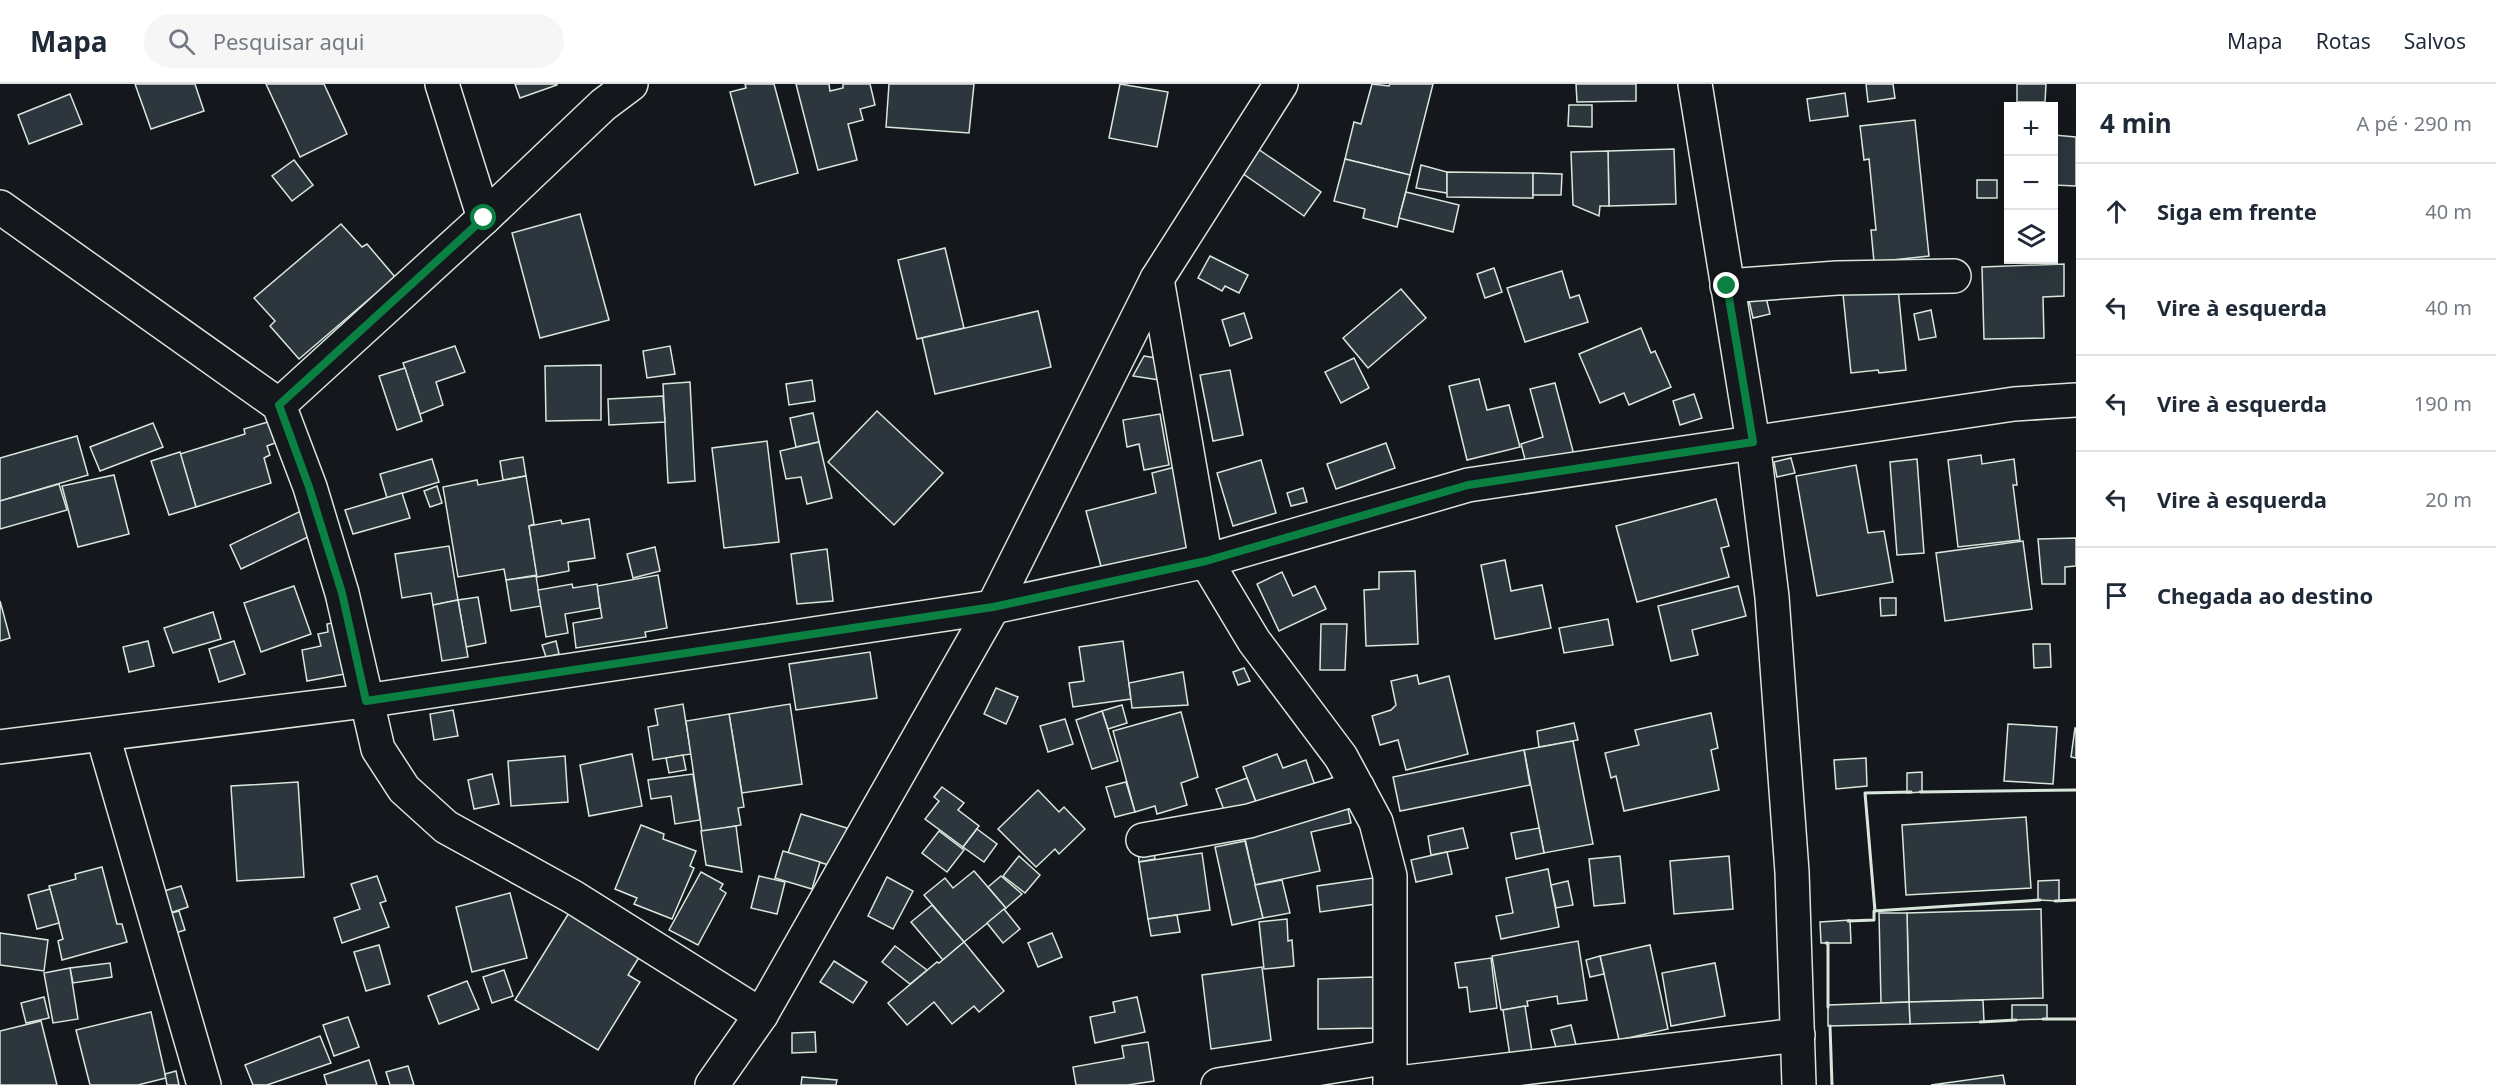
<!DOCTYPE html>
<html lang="pt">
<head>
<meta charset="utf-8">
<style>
  body { margin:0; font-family:"Noto Sans",sans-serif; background:#f6f6f7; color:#1f2937 }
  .controls { position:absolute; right:18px; top:18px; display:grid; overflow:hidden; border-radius:0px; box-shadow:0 3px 15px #0003 }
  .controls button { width:54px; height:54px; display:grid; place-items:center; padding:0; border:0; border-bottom:2px solid #e0e1e3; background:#fff; color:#1f2937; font:30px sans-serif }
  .stop { position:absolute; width:18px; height:18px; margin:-14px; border:4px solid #0b8043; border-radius:50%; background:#fff }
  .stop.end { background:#0b8043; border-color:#fff; box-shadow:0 2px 6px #0008 }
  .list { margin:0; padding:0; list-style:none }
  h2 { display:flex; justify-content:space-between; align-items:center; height:78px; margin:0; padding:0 24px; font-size:26px }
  h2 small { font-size:20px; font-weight:400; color:#747a83 }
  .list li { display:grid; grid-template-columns:39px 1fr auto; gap:18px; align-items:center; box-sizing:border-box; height:96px; padding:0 24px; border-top:2px solid #e0e1e3 }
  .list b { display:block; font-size:22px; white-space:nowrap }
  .list em { font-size:20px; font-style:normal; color:#747a83 }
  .icon { flex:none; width:33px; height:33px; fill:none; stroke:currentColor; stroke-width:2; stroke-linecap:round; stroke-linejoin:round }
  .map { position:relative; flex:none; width:2076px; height:1001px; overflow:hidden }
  header { display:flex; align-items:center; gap:36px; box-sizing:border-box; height:84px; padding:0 30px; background:#fff; border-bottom:2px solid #e0e1e3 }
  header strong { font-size:28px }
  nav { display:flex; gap:33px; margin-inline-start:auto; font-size:21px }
  .search { width:420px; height:54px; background:#f6f6f7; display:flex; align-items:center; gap:15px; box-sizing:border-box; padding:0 21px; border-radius:33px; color:#747a83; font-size:22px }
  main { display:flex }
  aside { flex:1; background:#fff }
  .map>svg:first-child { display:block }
  .building { fill:#2c363c; stroke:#d8e6dc; stroke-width:1.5 }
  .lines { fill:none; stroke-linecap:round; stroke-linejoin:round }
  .minor-casing { stroke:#d8e6dc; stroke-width:36 }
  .minor { stroke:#14181c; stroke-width:33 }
  .wall { stroke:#d8e6dc; stroke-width:3 }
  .route { stroke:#0b8043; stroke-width:8 }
</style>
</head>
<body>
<header>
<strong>Mapa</strong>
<div class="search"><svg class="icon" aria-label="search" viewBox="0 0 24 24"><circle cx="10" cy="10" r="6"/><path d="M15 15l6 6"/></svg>Pesquisar aqui</div>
<nav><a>Mapa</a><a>Rotas</a><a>Salvos</a></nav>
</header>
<main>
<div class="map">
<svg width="2076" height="1001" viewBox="0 0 2076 1001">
  <rect width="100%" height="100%" fill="#14181c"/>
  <g class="building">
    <polygon points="135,0 195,0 204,27 151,45"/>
    <polygon points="266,0 324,0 347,50 300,73"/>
    <polygon points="515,0 557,0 557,1 520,14"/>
    <polygon points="745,0 774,0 798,89 755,101 730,8 746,4"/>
    <polygon points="796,0 829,0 830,7 843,4 843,0 870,0 875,21 860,25 863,36 848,40 857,76 818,86"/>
    <polygon points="889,0 974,0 969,49 886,43"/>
    <polygon points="1120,0 1168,8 1157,63 1109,54"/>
    <polygon points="1372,0 1389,2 1390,0 1433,0 1410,91 1345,75 1354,38 1361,40"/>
    <polygon points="1576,0 1636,0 1636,17 1577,18"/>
    <polygon points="1866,0 1893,0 1895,14 1868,18"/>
    <polygon points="2017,0 2046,0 2045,18 2017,18"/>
    <polygon points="1845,9 1848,32 1810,37 1807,15"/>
    <polygon points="70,10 82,40 29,60 18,31"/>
    <polygon points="1569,21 1592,21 1592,43 1568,42"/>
    <polygon points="1915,36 1929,172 1874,178 1871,146 1876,146 1869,75 1864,76 1860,42"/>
    <polygon points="2054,51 2076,53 2076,102 2054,101"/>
    <polygon points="1258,65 1321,108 1304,132 1242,89"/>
    <polygon points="1674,65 1676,120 1609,122 1608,67"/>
    <polygon points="1608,67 1609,122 1600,122 1599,132 1573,121 1571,68"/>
    <polygon points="2007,67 2008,67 2008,99 2006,99"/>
    <polygon points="1345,75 1410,91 1397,143 1363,134 1365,125 1334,117"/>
    <polygon points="294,76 313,101 292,117 272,92"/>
    <polygon points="1421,81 1447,88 1447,109 1416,104"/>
    <polygon points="1447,88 1533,89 1533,114 1447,113"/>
    <polygon points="1533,89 1562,90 1561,111 1533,111"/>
    <rect x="1977" y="96" width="20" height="18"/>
    <polygon points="1406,108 1459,121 1453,148 1399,134"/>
    <polygon points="580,130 609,236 540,254 512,149"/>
    <polygon points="341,140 362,163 367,160 395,193 299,275 270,242 275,237 254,214"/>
    <polygon points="945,164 964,244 917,255 898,176"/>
    <polygon points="1210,172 1248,191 1239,209 1225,202 1222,207 1198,194"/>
    <polygon points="2064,180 2064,212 2043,213 2044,254 1984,255 1982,183"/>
    <polygon points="1494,184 1502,208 1485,214 1477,190"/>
    <polygon points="1562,187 1570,214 1579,211 1588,238 1525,258 1507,204"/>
    <polygon points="1898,204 1906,286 1879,289 1878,286 1851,289 1843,210"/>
    <polygon points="1401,205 1426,234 1368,284 1343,254"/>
    <polygon points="1765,209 1770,230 1753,234 1748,212"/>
    <polygon points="1931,226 1936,253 1919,256 1914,230"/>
    <polygon points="1038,227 1051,283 935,310 922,254"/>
    <polygon points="1244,229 1252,254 1230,262 1222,236"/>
    <polygon points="1641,244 1651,269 1655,267 1671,303 1629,321 1624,309 1600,319 1579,270"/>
    <polygon points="455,262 465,288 436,298 443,321 420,330 403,279"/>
    <polygon points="670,262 675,290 647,294 643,267"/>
    <polygon points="1144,272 1162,275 1166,297 1133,292"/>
    <polygon points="1354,274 1369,304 1341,319 1325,288"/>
    <polygon points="601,281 601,336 546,337 545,282"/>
    <polygon points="405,284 422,337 397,346 379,292"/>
    <polygon points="1230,286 1243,351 1213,357 1200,291"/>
    <polygon points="1479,295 1487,326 1509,321 1520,363 1467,376 1449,302"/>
    <polygon points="812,296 815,317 789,321 786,300"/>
    <polygon points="690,298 695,397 668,399 663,300"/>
    <polygon points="1555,299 1574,371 1527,383 1521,360 1543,353 1530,305"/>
    <polygon points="1694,310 1702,334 1680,341 1673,317"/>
    <polygon points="663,312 665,338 609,341 608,315"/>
    <polygon points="877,327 943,389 894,441 828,378"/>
    <polygon points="813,329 819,358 796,363 790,334"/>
    <polygon points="1160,330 1169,381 1144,386 1139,360 1127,363 1123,336"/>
    <polygon points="268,338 275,359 267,362 270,371 264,374 271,399 196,423 180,370 245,350 244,345"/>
    <polygon points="153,339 163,363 100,387 90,363"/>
    <polygon points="77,352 88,391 0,417 0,374"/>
    <polygon points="767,357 779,458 724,464 712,364"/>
    <polygon points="819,358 832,414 807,420 801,393 786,395 780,367"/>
    <polygon points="1386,359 1395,384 1336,405 1327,380"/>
    <polygon points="180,368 196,423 169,431 151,377"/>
    <polygon points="1981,371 1982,380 2014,375 2017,401 2013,401 2020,456 1958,463 1948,376"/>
    <polygon points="523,373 526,392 503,396 500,377"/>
    <polygon points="1791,374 1795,389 1777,393 1774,378"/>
    <polygon points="432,375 439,398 387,414 380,390"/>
    <polygon points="1917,375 1924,469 1897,471 1890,378"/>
    <polygon points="1261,376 1276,429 1233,442 1217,389"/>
    <polygon points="1856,381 1868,449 1884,447 1893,498 1817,512 1796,392"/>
    <polygon points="1175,383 1189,463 1102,486 1086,427 1156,409 1152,389"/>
    <polygon points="114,391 129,450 78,463 62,402"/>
    <polygon points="526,392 534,440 529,442 537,491 506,496 504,485 458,493 443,403 477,396 478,401"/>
    <polygon points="59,400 67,426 0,445 0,417"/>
    <polygon points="437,402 442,419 430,423 424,407"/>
    <polygon points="1303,404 1307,418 1291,422 1287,409"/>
    <polygon points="402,409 410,434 353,450 345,426"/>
    <polygon points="1716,415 1729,462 1721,464 1729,493 1637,518 1616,442"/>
    <polygon points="303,426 310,452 241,485 230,461"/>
    <polygon points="589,435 595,474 568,478 569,487 537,493 529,442 561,436 562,440"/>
    <polygon points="2076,454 2076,482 2065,483 2065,500 2042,500 2038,455"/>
    <polygon points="2023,457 2032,525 1945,537 1936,469"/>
    <polygon points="449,462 458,516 433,521 431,509 402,514 395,470"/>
    <polygon points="655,463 660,487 633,494 627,470"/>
    <polygon points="827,465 833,517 797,520 791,470"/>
    <polygon points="1505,476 1511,507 1542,501 1551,544 1495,555 1481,481"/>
    <polygon points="1415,487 1418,560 1366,562 1364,506 1379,505 1379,488"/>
    <polygon points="1282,488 1293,512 1315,502 1326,525 1279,547 1257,500"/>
    <polygon points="658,491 667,544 645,548 646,553 576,564 573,539 602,534 597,502"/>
    <polygon points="536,492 541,522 511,527 506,496"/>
    <polygon points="572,500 573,504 597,500 600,524 565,530 568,549 546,553 538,506"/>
    <polygon points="294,502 311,550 261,568 244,519"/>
    <polygon points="1738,502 1746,532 1692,546 1698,571 1671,577 1658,522"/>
    <polygon points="478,513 486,559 466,563 458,516"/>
    <polygon points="1880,514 1896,514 1896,531 1881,532"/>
    <polygon points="458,516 468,573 442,577 433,521"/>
    <polygon points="0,517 10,554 0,557"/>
    <polygon points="213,528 221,555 173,569 164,544"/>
    <polygon points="1608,535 1613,561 1564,569 1559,544"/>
    <polygon points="337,538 350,589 307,597 302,566 321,562 318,550 328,548 327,540"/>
    <polygon points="1321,540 1347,540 1345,586 1320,586"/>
    <polygon points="148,557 154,582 129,588 123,563"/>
    <polygon points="234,557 245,590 219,598 209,565"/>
    <polygon points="556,557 559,570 546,573 542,561"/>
    <polygon points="1123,557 1131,615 1073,623 1069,599 1084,597 1079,563"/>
    <polygon points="2033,560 2050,560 2051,583 2034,584"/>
    <polygon points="870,568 877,614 796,626 789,580"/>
    <polygon points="1244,584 1250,597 1238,601 1233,588"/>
    <polygon points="1183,588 1188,621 1132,624 1129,599"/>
    <polygon points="1417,591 1419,600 1449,592 1468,670 1406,686 1398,656 1380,661 1372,632 1391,626 1396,621 1391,597"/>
    <polygon points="996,604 1018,613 1006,640 984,630"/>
    <polygon points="683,620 691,670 653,676 648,643 658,641 655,625"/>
    <polygon points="790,620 802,700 742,709 729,630"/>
    <polygon points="1122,621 1127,639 1108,645 1102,627"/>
    <polygon points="453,626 458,652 434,656 430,630"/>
    <polygon points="1102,627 1118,677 1092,685 1076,636"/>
    <polygon points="1181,628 1198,693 1181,699 1187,721 1157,730 1155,722 1135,728 1113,647"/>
    <polygon points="1711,629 1718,664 1711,666 1719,706 1624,727 1616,692 1611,694 1605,669 1639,661 1635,646"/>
    <polygon points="729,630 744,723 738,724 741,741 702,748 686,637"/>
    <polygon points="1065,635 1073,660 1048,668 1040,642"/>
    <polygon points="1574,639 1578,656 1539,663 1537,647"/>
    <polygon points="2008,640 2057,643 2053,700 2004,697"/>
    <polygon points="2075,644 2076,644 2076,674 2071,673"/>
    <polygon points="1573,657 1593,760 1544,769 1524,666"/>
    <polygon points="1524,666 1530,701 1400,727 1393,693"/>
    <polygon points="632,670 642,722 589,732 580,681"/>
    <polygon points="1277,670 1283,684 1306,676 1316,704 1259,726 1243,683"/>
    <polygon points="683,671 686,686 669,689 666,674"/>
    <polygon points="565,672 568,718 511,722 508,677"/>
    <polygon points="1866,674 1867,702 1836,705 1834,676"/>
    <polygon points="1922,688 1922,708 1907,709 1907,689"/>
    <polygon points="492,690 499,720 474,725 468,696"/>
    <polygon points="693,690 700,736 675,740 671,712 651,715 648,696"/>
    <polygon points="1247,694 1258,724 1227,734 1216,705"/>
    <polygon points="298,698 304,793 237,797 231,702"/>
    <polygon points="1126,698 1135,728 1115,733 1106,703"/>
    <polygon points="942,703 964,719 958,726 979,742 963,763 925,735 939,717 934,713"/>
    <polygon points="1038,706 1059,728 1064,723 1085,745 1059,770 1055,765 1036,783 998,745"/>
    <polygon points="1346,716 1351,739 1311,748 1320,787 1255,801 1243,745"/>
    <polygon points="801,730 850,745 829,781 788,769"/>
    <polygon points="2026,733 2031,804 1906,811 1902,741"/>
    <polygon points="641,741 664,750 663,755 696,767 690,782 694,784 672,835 634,820 637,814 615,805"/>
    <polygon points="736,742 742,788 706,781 701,747"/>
    <polygon points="1463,744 1468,764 1431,771 1428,752"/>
    <polygon points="1539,744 1544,769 1516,775 1511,749"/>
    <polygon points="977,745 997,760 984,778 963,763"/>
    <polygon points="939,747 964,766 947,788 922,769"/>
    <polygon points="1245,757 1263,834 1232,841 1215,763"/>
    <polygon points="1153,761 1155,775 1139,778 1138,763"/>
    <polygon points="783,767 820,778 812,805 775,794"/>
    <polygon points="1447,768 1452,790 1416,798 1411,776"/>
    <polygon points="1202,769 1210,826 1148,835 1139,778"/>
    <polygon points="1019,772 1040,791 1025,809 1003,792"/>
    <polygon points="1620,772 1625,819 1594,822 1589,775"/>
    <polygon points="1729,772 1733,825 1674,830 1670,777"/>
    <polygon points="102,783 117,840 122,840 127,858 62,876 58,857 63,855 49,802 76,795 75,790"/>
    <polygon points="1548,785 1559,843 1501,855 1496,832 1513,829 1506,794"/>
    <polygon points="974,787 1006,824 964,858 924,811 945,794 953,804"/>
    <polygon points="701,788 723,800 720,805 726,809 698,861 669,846"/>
    <polygon points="377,792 386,817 380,819 389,843 342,859 334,834 360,825 351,800"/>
    <polygon points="759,792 785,798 777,830 751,824"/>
    <polygon points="1001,792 1022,810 1006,824 988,803"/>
    <polygon points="887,793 913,807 893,845 868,832"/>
    <polygon points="1373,794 1376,820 1320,828 1317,802"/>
    <polygon points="1282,796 1290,829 1263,834 1255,801"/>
    <polygon points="2059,796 2059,817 2038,816 2038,797"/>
    <polygon points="1568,797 1573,821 1556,824 1551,801"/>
    <polygon points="181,802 188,823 161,832 154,810"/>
    <polygon points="50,805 59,839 37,845 28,811"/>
    <polygon points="510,809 527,874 472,888 456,823"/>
    <polygon points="932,821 964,858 943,876 911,838"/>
    <polygon points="572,824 643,867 628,891 640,898 598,966 515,916"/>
    <polygon points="1004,825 1020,845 1003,859 987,839"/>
    <polygon points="2041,825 2043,914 1909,918 1907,829"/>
    <polygon points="179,827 185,846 169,851 164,831"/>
    <polygon points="1879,829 1907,829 1909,918 1881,919"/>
    <polygon points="1177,831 1180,848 1151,852 1148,835"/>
    <polygon points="1287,835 1288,857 1292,856 1294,882 1264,885 1259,838"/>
    <polygon points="1850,836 1851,859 1821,859 1820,838"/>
    <polygon points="0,849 48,856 44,887 0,881"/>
    <polygon points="1052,849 1062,873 1038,883 1028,859"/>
    <polygon points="1578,857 1587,916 1558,920 1557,912 1527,917 1528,922 1501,926 1492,872"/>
    <polygon points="964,858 1004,907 979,928 974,922 952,940 934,918 907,941 888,919 937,878 939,879"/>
    <polygon points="379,861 390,900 366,907 354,868"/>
    <polygon points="1650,861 1668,945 1619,956 1600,872"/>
    <polygon points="895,862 927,886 910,900 882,878"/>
    <polygon points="1600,872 1604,890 1590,893 1586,876"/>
    <polygon points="1491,874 1497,924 1470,928 1467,903 1459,904 1455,879"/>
    <polygon points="834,877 867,898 853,919 820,898"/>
    <polygon points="110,879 112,893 73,899 70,884"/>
    <polygon points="1715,879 1725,932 1671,942 1662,889"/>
    <polygon points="1262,883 1271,956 1211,965 1202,891"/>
    <polygon points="70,884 78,935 53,939 44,889"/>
    <polygon points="504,886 513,912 492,919 483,893"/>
    <polygon points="1373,893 1374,944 1318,945 1318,895"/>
    <polygon points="467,897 479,925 439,940 428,912"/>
    <polygon points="44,913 49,934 26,939 21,919"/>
    <polygon points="1137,913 1145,948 1095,959 1090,933 1115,928 1113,918"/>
    <polygon points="1983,916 1984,938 1910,940 1909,918"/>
    <polygon points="1909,918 1910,940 1828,942 1828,921"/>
    <polygon points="2012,921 2047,921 2047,935 2012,936"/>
    <polygon points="1525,922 1532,968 1510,972 1503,926"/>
    <polygon points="151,928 166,994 138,1001 90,1001 76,946"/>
    <polygon points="348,933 359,963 334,972 323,941"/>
    <polygon points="41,937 57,1001 0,1001 0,947"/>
    <polygon points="1571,941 1576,961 1557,967 1551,946"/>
    <polygon points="815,948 816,968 792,969 792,949"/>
    <polygon points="320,952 331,979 267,1001 253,1001 245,981"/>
    <polygon points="1148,958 1154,997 1128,1001 1076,1001 1073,983 1124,974 1122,962"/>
    <polygon points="369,976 377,1001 327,1001 324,991"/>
    <polygon points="408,982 414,1001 390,1001 386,988"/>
    <polygon points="176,987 179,1001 167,1001 165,990"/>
    <polygon points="2003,991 2005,1001 1931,1001"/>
    <polygon points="802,993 837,996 836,1001 801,1001"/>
  </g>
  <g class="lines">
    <g class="minor-casing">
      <g id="minor">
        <polyline points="442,0 484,134"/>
        <polyline points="1695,0 1753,358 1772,513 1792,788 1799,1001"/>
        <polyline points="0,123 279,321 310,403 342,509 378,665 404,705 446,743 573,813 761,931"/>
        <polyline points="1157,195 1206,477 1254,557 1341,673 1376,738 1390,792 1390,1001"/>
        <polyline points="1727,202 1837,194 1954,192"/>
        <polyline points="279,321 484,134 603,21 631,0"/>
        <polyline points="103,652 204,1001"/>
        <polyline points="0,663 365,617 993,523 1206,477 1468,401 2014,320 2076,316"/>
        <polyline points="1143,756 1249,737 1358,704"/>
        <polyline points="1390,1000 1798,951"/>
        <polyline points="712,1001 761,931 993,523 1157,195 1281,0"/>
        <polyline points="1218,1001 1389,973"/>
      </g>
    </g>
    <use href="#minor" class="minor"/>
    <g class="wall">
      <polyline points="1920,708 2076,706"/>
      <polyline points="2055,817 2076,816"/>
      <polyline points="1875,827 1865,709 1911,708"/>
      <polyline points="1848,837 1874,836 1874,827 2040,816"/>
      <polyline points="1826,859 1828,859 1828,923"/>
      <polyline points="2043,935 2076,935"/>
      <polyline points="1980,938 2016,936"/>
      <polyline points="1830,942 1832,1001"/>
    </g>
  </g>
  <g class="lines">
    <polyline class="route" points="484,134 279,321 309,403 342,509 366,617 993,523 1206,477 1468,401 1753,358 1727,202"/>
  </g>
</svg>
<div class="controls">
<button>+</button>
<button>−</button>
<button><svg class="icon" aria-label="layers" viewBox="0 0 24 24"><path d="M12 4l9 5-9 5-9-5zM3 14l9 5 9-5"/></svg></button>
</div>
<div class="stop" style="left:484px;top:134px"></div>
<div class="stop end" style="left:1727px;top:202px"></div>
</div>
<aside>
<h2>4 min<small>A pé · 290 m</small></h2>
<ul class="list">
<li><svg class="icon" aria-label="ahead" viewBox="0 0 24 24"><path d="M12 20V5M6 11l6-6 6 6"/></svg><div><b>Siga em frente</b></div><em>40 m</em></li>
<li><svg class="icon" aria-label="left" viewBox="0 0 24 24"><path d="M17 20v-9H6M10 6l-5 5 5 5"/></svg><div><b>Vire à esquerda</b></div><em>40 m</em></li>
<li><svg class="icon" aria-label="left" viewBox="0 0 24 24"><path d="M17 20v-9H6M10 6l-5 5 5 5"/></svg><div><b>Vire à esquerda</b></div><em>190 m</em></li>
<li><svg class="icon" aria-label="left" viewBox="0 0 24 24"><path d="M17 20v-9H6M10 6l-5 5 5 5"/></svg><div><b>Vire à esquerda</b></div><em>20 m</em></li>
<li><svg class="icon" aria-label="arrive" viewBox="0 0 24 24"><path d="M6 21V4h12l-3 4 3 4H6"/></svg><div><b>Chegada ao destino</b></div></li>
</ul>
</aside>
</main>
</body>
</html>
